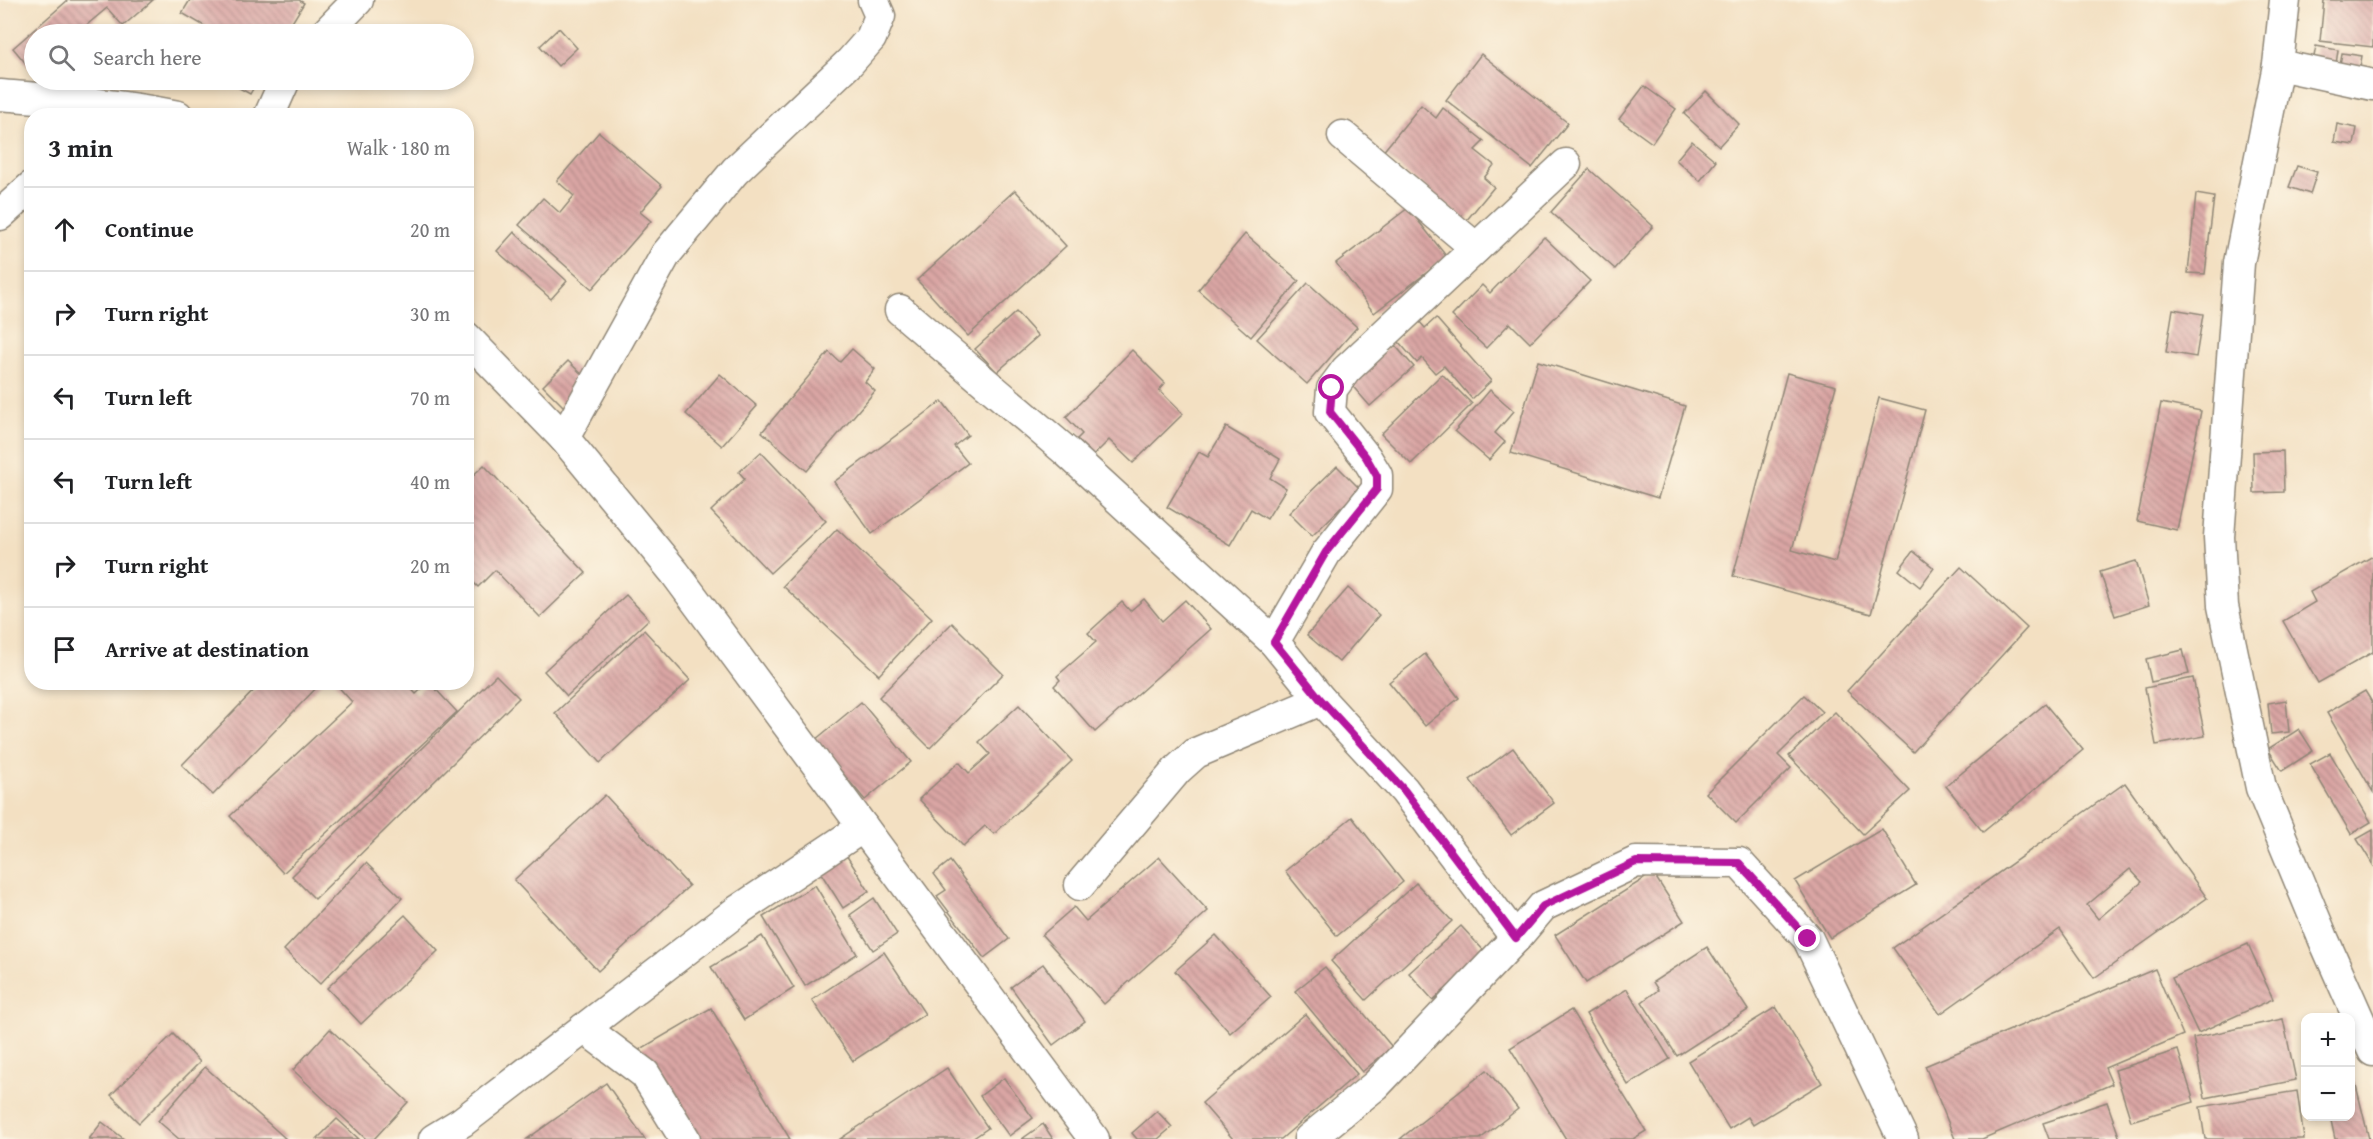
<!DOCTYPE html>
<html lang="en">
<head>
<meta charset="utf-8">
<style>
  body { margin:0; font-family:"Gentium Book Plus",serif; background:#f6f6f6; color:#202124 }
  .controls { position:absolute; right:18px; bottom:18px; display:grid; overflow:hidden; border-radius:12px; box-shadow:0 3px 9px #0003 }
  .controls button { width:54px; height:54px; display:grid; place-items:center; padding:0; border:0; border-bottom:2px solid #e0e0e0; background:#fff; color:#202124; font:30px sans-serif }
  .stop { position:absolute; width:18px; height:18px; margin:-14px; border:4px solid #b5179e; border-radius:50%; background:#fff }
  .stop.end { background:#b5179e; border-color:#fff; box-shadow:0 2px 6px #0008 }
  .list { margin:0; padding:0; list-style:none }
  h2 { display:flex; justify-content:space-between; align-items:center; height:78px; margin:0; padding:0 24px; font-size:26px }
  h2 small { font-size:20px; font-weight:400; color:#757577 }
  .list li { display:grid; grid-template-columns:39px 1fr auto; gap:18px; align-items:center; box-sizing:border-box; height:84px; padding:0 24px; border-top:2px solid #e0e0e0 }
  .list b { display:block; font-size:22px; white-space:nowrap }
  .list em { font-size:20px; font-style:normal; color:#757577 }
  .icon { flex:none; width:33px; height:33px; fill:none; stroke:currentColor; stroke-width:2; stroke-linecap:round; stroke-linejoin:round }
  .map { position:relative; flex:none; width:2373px; height:1139px; overflow:hidden }
  .search { position:absolute; background:#fff; box-shadow:0 3px 9px #0003; left:24px; top:24px; width:450px; height:66px; display:flex; align-items:center; gap:15px; box-sizing:border-box; padding:0 21px; border-radius:33px; color:#757577; font-size:22px }
  .panel { position:absolute; background:#fff; box-shadow:0 3px 9px #0003; left:24px; top:108px; width:450px; height:582px; border-radius:24px }
  .map>svg:first-child { display:block }
  .building { fill:url(#building-back-hatch); fill-rule:evenodd }
  .lines { fill:none; stroke-linecap:round; stroke-linejoin:round }
  .street-casing { stroke:#8f8676; stroke-width:33 }
  .street { stroke:#fff; stroke-width:30 }
  .route { stroke:#b5179e; stroke-width:8 }
</style>
</head>
<body>
<div class="map">
<svg width="2373" height="1139" viewBox="0 0 2373 1139">
  <defs>
    <pattern id="building-back-hatch" width="6" height="6" patternUnits="userSpaceOnUse" patternTransform="scale(1.5)"><rect width="6" height="6" fill="#daa6a4"/><path d="M-1 5l2 2M0 0l6 6M5-1l2 2" fill="none" stroke="#b18786"/></pattern>
  </defs>
  <rect width="100%" height="100%" fill="#fcf5e5"/>
  <filter id="ink" filterUnits="userSpaceOnUse"><feTurbulence type="fractalNoise" baseFrequency=".0167" numOctaves="2"/><feDisplacementMap in="SourceGraphic" scale="12" xChannelSelector="R" yChannelSelector="G"/><feConvolveMatrix kernelMatrix="1 2 1 2 8 2 1 2 1" color-interpolation-filters="sRGB"/></filter>
  <filter id="wash" filterUnits="userSpaceOnUse"><feTurbulence type="fractalNoise" baseFrequency=".008" numOctaves="4" result="noise"/><feDisplacementMap in="SourceGraphic" scale="24" xChannelSelector="R" yChannelSelector="G"/><feGaussianBlur stdDeviation="1.35" result="paint"/><feColorMatrix in="noise" values="0 0 0 0 0 0 0 0 0 0 0 0 0 0 0 0 0 1.4 0 .05"/><feComposite in="paint" operator="in"/></filter>
  <g filter="url(#wash)">
    <rect width="100%" height="100%" fill="#f3e0c2"/>
    <g id="blocks">
      <g class="building">
        <polygon points="68,0 153,0 123,26 107,8 76,34 34,34 33,72 13,48"/>
        <polygon points="190,0 299,0 304,3 285,34 218,34 182,13"/>
        <polygon points="2324,0 2373,0 2373,47 2320,41"/>
        <polygon points="559,28 577,48 558,66 540,46"/>
        <polygon points="2316,46 2338,50 2335,71 2312,67"/>
        <polygon points="2342,53 2362,56 2358,79 2338,76"/>
        <polygon points="1481,54 1568,123 1532,168 1446,100"/>
        <polygon points="225,80 258,80 250,94"/>
        <polygon points="1644,86 1676,109 1652,143 1619,119"/>
        <polygon points="1706,91 1739,124 1719,146 1684,114"/>
        <polygon points="1421,105 1436,118 1443,108 1484,141 1475,150 1494,165 1484,178 1494,187 1466,221 1382,153"/>
        <polygon points="2337,124 2357,128 2354,145 2334,142"/>
        <polygon points="599,132 662,186 640,212 651,221 592,289 519,225 543,198 560,213 574,196 557,181"/>
        <polygon points="1692,141 1716,161 1700,181 1676,160"/>
        <polygon points="2297,166 2317,172 2310,194 2289,187"/>
        <polygon points="1589,169 1653,226 1615,269 1551,212"/>
        <polygon points="1015,190 1066,246 968,336 917,280"/>
        <polygon points="2196,194 2214,197 2205,274 2188,273"/>
        <polygon points="1408,208 1447,257 1374,313 1336,263"/>
        <polygon points="514,232 567,281 551,299 497,251"/>
        <polygon points="1245,234 1299,281 1251,337 1198,290"/>
        <polygon points="1544,237 1590,281 1530,343 1510,323 1486,348 1452,316 1482,285 1490,293"/>
        <polygon points="1308,283 1357,327 1307,384 1257,339"/>
        <polygon points="2173,309 2203,314 2196,357 2166,352"/>
        <polygon points="1016,312 1038,336 997,372 975,349"/>
        <polygon points="1436,318 1491,381 1472,399 1444,366 1435,373 1422,358 1417,363 1398,341 1419,321 1425,328"/>
        <polygon points="1393,343 1414,367 1370,406 1349,382"/>
        <polygon points="852,349 875,369 865,382 875,391 807,471 762,432 829,352 840,362"/>
        <polygon points="1132,350 1165,383 1159,390 1183,414 1133,463 1109,440 1093,456 1077,439 1082,434 1066,417"/>
        <polygon points="568,361 591,383 566,409 543,386"/>
        <polygon points="1538,361 1685,406 1658,498 1511,453"/>
        <polygon points="1787,373 1836,386 1792,550 1835,562 1879,398 1925,410 1871,614 1733,576"/>
        <polygon points="720,374 757,406 722,446 686,414"/>
        <polygon points="1442,374 1472,404 1411,464 1381,434"/>
        <polygon points="1490,390 1514,411 1495,433 1505,442 1489,460 1455,431"/>
        <polygon points="942,401 968,435 954,446 968,463 872,534 834,482"/>
        <polygon points="2161,403 2201,411 2177,530 2137,521"/>
        <polygon points="1226,427 1280,459 1270,478 1286,488 1267,519 1251,509 1230,545 1167,507 1199,452 1208,457"/>
        <polygon points="2283,451 2284,492 2254,493 2253,452"/>
        <polygon points="761,452 826,521 770,573 711,511 745,479 739,472"/>
        <polygon points="484,465 586,573 540,617 495,570 478,587 466,575 466,482"/>
        <polygon points="1337,466 1360,489 1312,536 1289,513"/>
        <polygon points="837,529 932,618 879,675 783,586"/>
        <polygon points="1913,551 1934,568 1920,587 1899,570"/>
        <polygon points="2373,556 2373,652 2318,683 2283,621 2315,602 2310,592"/>
        <polygon points="2136,561 2149,605 2115,616 2100,572"/>
        <polygon points="1961,567 2027,628 1913,752 1847,691"/>
        <polygon points="1348,588 1379,615 1339,662 1307,635"/>
        <polygon points="626,595 649,619 567,696 544,671"/>
        <polygon points="1144,599 1162,621 1185,600 1211,629 1095,732 1054,686 1060,680 1057,676 1096,642 1088,633 1122,602 1130,611"/>
        <polygon points="952,623 1003,674 930,748 879,697"/>
        <polygon points="644,630 690,680 600,763 555,713"/>
        <polygon points="2183,650 2189,674 2151,682 2146,659"/>
        <polygon points="1425,654 1459,698 1425,726 1389,682"/>
        <polygon points="496,675 519,698 315,899 292,876"/>
        <polygon points="2193,678 2205,736 2156,745 2145,688"/>
        <polygon points="262,682 322,682 213,795 182,765"/>
        <polygon points="334,682 405,682 416,694 429,682 457,712 283,873 230,816 352,702"/>
        <polygon points="2365,691 2373,704 2373,792 2327,713"/>
        <polygon points="1804,695 1822,712 1778,755 1791,768 1736,823 1706,793"/>
        <polygon points="2286,700 2289,732 2271,734 2268,703"/>
        <polygon points="861,702 911,762 865,800 815,740"/>
        <polygon points="2045,704 2083,750 1983,832 1946,786"/>
        <polygon points="1019,705 1072,761 994,834 985,826 963,846 919,799 959,762 969,773 990,754 979,742"/>
        <polygon points="1835,712 1910,791 1863,834 1789,756"/>
        <polygon points="2299,729 2313,751 2282,771 2268,749"/>
        <polygon points="1513,748 1554,803 1511,835 1470,780"/>
        <polygon points="2330,753 2371,822 2351,834 2310,764"/>
        <path d="M2125 783 2207 898 2094 978 2060 929 1940 1014 1893 948ZM2130 869 2142 882 2098 919 2087 905Z"/>
        <polygon points="605,795 689,886 598,971 514,880"/>
        <polygon points="1352,817 1403,882 1337,936 1285,871"/>
        <polygon points="1882,829 1916,885 1830,938 1795,881"/>
        <polygon points="2373,830 2373,865 2357,839"/>
        <polygon points="843,850 869,891 843,908 817,867"/>
        <polygon points="1159,857 1208,911 1104,1004 1042,935 1074,907 1086,921"/>
        <polygon points="950,861 1009,939 984,958 937,896 946,890 934,874"/>
        <polygon points="366,863 402,898 320,984 284,950"/>
        <polygon points="1653,873 1684,921 1586,983 1555,935"/>
        <polygon points="1416,883 1452,921 1366,1000 1331,961"/>
        <polygon points="815,885 857,954 805,986 763,917"/>
        <polygon points="874,898 897,934 873,950 850,915"/>
        <polygon points="405,915 438,951 361,1024 327,988"/>
        <polygon points="1461,926 1486,953 1433,1000 1409,973"/>
        <polygon points="1216,935 1271,997 1230,1033 1175,971"/>
        <polygon points="762,936 794,988 744,1020 711,967"/>
        <polygon points="2248,944 2273,999 2198,1033 2172,978"/>
        <polygon points="1707,947 1748,1010 1677,1056 1642,1002 1658,990 1653,982"/>
        <polygon points="884,952 925,1014 853,1061 812,1000"/>
        <polygon points="1043,964 1085,1021 1053,1045 1011,987"/>
        <polygon points="1325,967 1392,1047 1362,1072 1295,991"/>
        <polygon points="2155,969 2183,1035 2105,1068 2112,1084 1982,1139 1955,1139 1925,1066"/>
        <polygon points="1627,989 1670,1059 1628,1085 1586,1014"/>
        <polygon points="1776,1007 1822,1083 1753,1125 1748,1117 1729,1129 1688,1061"/>
        <polygon points="711,1008 790,1139 693,1139 639,1050"/>
        <polygon points="1571,1010 1646,1131 1633,1139 1566,1139 1510,1048"/>
        <polygon points="1305,1014 1357,1074 1281,1139 1233,1139 1202,1103"/>
        <polygon points="2283,1019 2296,1080 2205,1098 2193,1038"/>
        <polygon points="330,1029 408,1102 374,1139 366,1139 293,1070"/>
        <polygon points="173,1034 200,1062 139,1123 111,1095"/>
        <polygon points="2178,1050 2194,1102 2131,1121 2115,1070"/>
        <polygon points="205,1067 286,1139 179,1139 158,1121"/>
        <polygon points="947,1068 988,1128 972,1139 840,1139"/>
        <polygon points="1487,1070 1518,1109 1480,1139 1400,1139"/>
        <polygon points="2354,1077 2369,1139 2335,1139 2330,1116 2350,1116 2350,1078"/>
        <polygon points="1004,1078 1033,1118 1009,1136 980,1096"/>
        <polygon points="606,1083 645,1139 527,1139"/>
        <polygon points="2297,1091 2304,1139 2205,1139 2200,1107"/>
        <polygon points="2107,1102 2120,1139 2049,1139 2043,1123"/>
        <polygon points="1157,1111 1172,1127 1158,1139 1137,1139 1132,1133"/>
        <polygon points="337,1119 359,1139 317,1139"/>
        <polygon points="102,1122 124,1139 89,1139"/>
        <polygon points="1043,1124 1053,1139 1022,1139"/>
      </g>
    </g>
  </g>
  <g filter="url(#ink)">
    <use href="#blocks" fill-opacity="0" stroke="#8f8676" stroke-width="1.5"/>
    <g class="lines">
      <g class="street-casing">
        <g id="street">
          <polyline points="2285,0 2278,65 2239,263 2219,537 2223,606 2261,788 2323,938 2373,1051"/>
          <polyline points="325,34 358,0"/>
          <polyline points="2278,65 2373,85"/>
          <path d="M0 95C60 100 119 104 178 116"/>
          <polyline points="269,116 285,80"/>
          <polyline points="1343,136 1476,248"/>
          <polyline points="0,215 32,186"/>
          <polyline points="900,310 1067,452 1274,642 1321,700 1404,790 1516,938"/>
          <polyline points="466,337 564,438 675,573 1094,1139"/>
          <polyline points="564,438 666,254 735,171 850,62 871,38 880,16 873,0"/>
          <polyline points="1274,642 1326,553 1377,489 1377,475 1366,457 1330,412 1332,389 1346,370 1566,164"/>
          <polyline points="1080,885 1177,770 1196,753 1321,700"/>
          <polyline points="584,1028 645,1074 685,1139"/>
          <polyline points="434,1139 462,1122 737,911 863,827"/>
          <polyline points="1309,1139 1376,1085 1516,938 1543,906 1636,862 1739,863 1808,939 1903,1139"/>
        </g>
      </g>
      <use href="#street" class="street"/>
    </g>
  </g>
  <g class="lines" filter="url(#ink)">
    <polyline class="route" points="1332,388 1330,412 1366,457 1377,476 1377,489 1326,552 1274,642 1321,700 1404,790 1516,938 1543,906 1636,862 1739,863 1808,939"/>
  </g>
</svg>
<div class="controls">
<button>+</button>
<button>−</button>
</div>
<div class="stop" style="left:1332px;top:388px"></div>
<div class="stop end" style="left:1808px;top:939px"></div>
<div class="search"><svg class="icon" aria-label="search" viewBox="0 0 24 24"><circle cx="10" cy="10" r="6"/><path d="M15 15l6 6"/></svg>Search here</div>
<section class="panel">
<h2>3 min<small>Walk · 180 m</small></h2>
<ul class="list">
<li><svg class="icon" aria-label="ahead" viewBox="0 0 24 24"><path d="M12 20V5M6 11l6-6 6 6"/></svg><div><b>Continue</b></div><em>20 m</em></li>
<li><svg class="icon" aria-label="right" viewBox="0 0 24 24"><path d="M7 20v-9h11M14 6l5 5-5 5"/></svg><div><b>Turn right</b></div><em>30 m</em></li>
<li><svg class="icon" aria-label="left" viewBox="0 0 24 24"><path d="M17 20v-9H6M10 6l-5 5 5 5"/></svg><div><b>Turn left</b></div><em>70 m</em></li>
<li><svg class="icon" aria-label="left" viewBox="0 0 24 24"><path d="M17 20v-9H6M10 6l-5 5 5 5"/></svg><div><b>Turn left</b></div><em>40 m</em></li>
<li><svg class="icon" aria-label="right" viewBox="0 0 24 24"><path d="M7 20v-9h11M14 6l5 5-5 5"/></svg><div><b>Turn right</b></div><em>20 m</em></li>
<li><svg class="icon" aria-label="arrive" viewBox="0 0 24 24"><path d="M6 21V4h12l-3 4 3 4H6"/></svg><div><b>Arrive at destination</b></div></li>
</ul>
</section>
</div>
</body>
</html>
